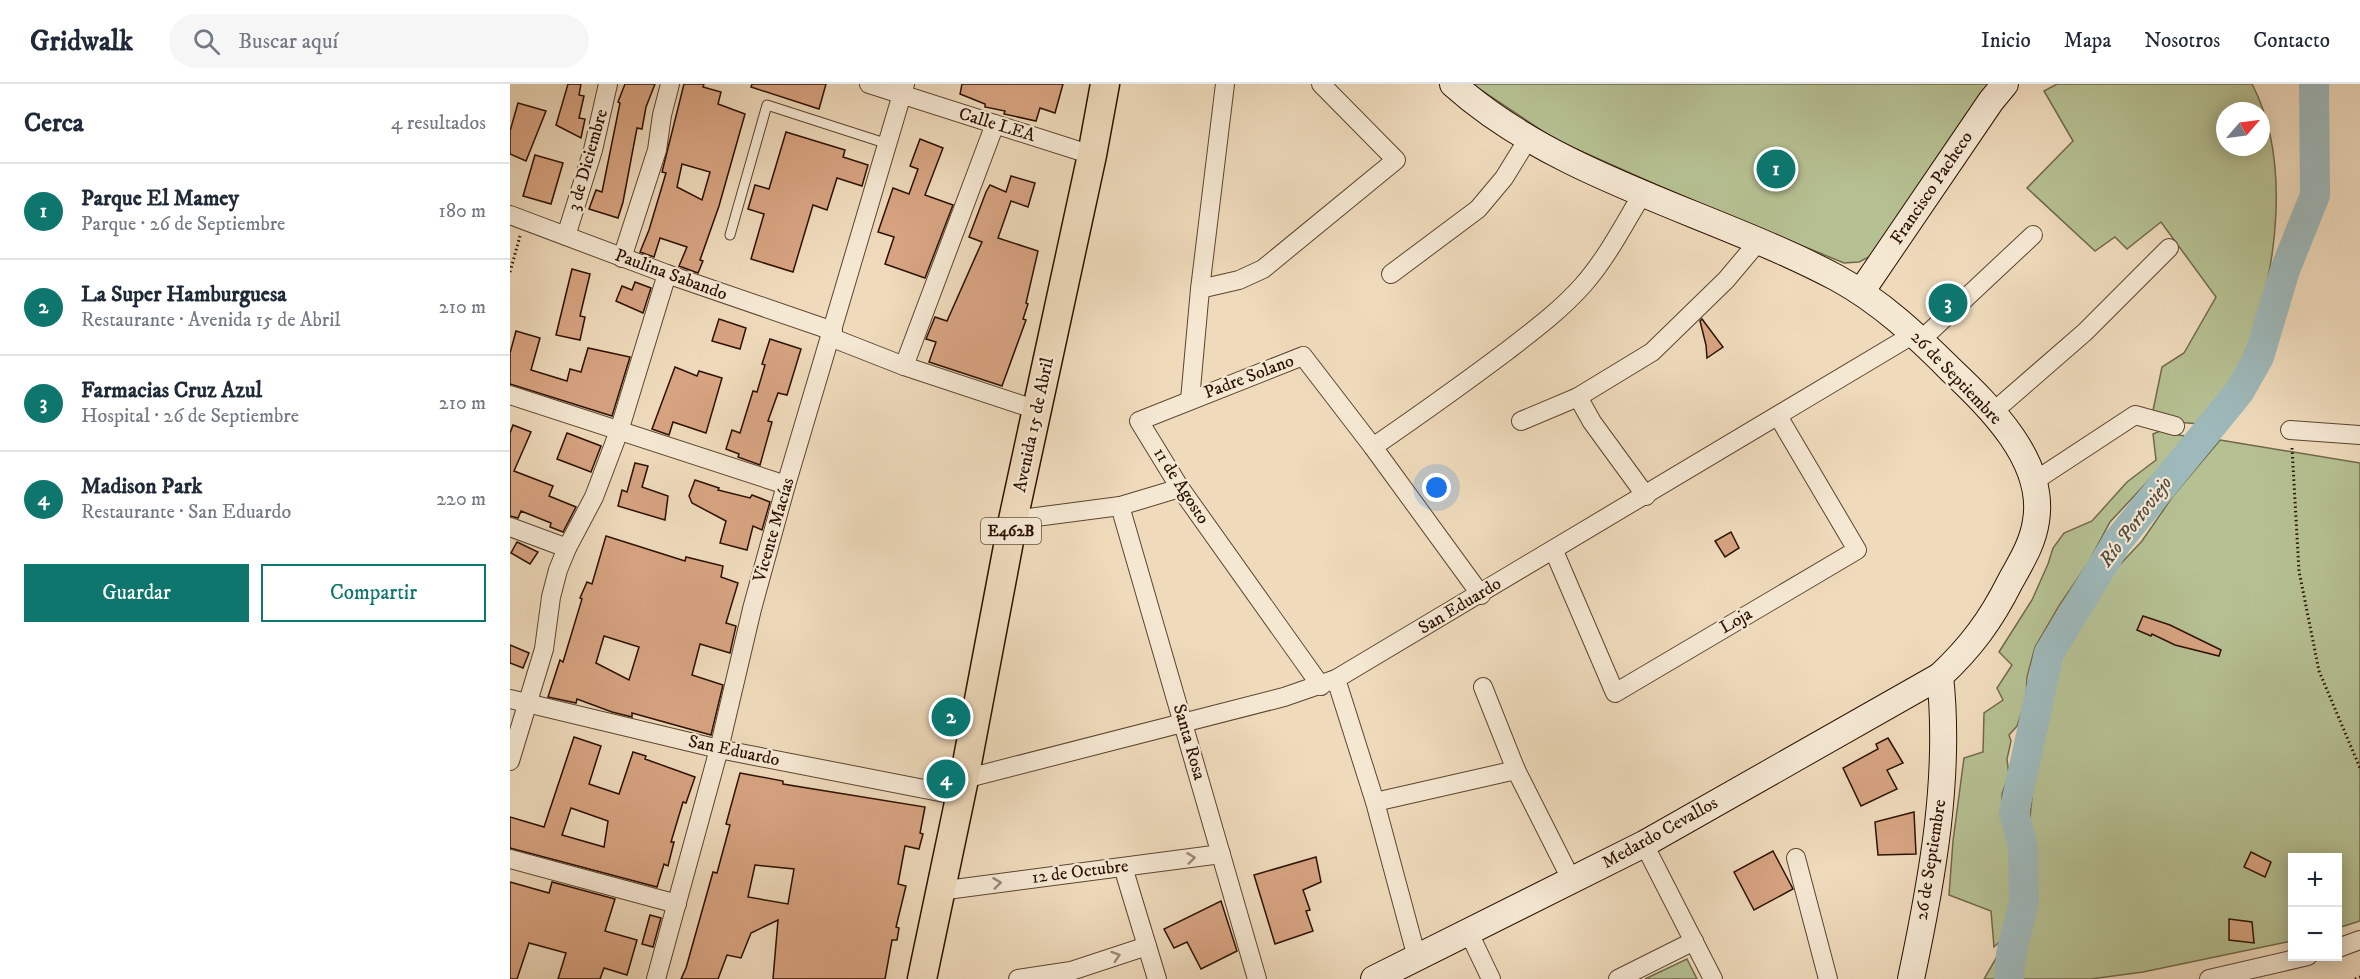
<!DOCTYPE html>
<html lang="es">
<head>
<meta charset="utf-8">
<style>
  body { margin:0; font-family:"IM FELL DW Pica",serif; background:#f6f6f7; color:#1f2937 }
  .controls { position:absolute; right:18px; bottom:18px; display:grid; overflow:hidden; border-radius:0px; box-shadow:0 3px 15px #0003 }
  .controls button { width:54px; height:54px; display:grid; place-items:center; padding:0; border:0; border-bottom:2px solid #e0e1e3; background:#fff; color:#1f2937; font:30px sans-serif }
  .compass { position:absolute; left:1706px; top:18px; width:54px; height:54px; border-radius:50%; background:#fff; box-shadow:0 3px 15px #0003; rotate:62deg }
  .you { position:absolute; left:927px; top:404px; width:21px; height:21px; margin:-15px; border:4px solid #fff; border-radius:50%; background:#1a73e8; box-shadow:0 0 0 9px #1a73e833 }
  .badge { display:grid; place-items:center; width:39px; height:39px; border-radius:50%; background:#0f766e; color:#fff; font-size:20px; font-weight:700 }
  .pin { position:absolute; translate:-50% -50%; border:3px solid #fff; box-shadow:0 2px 6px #0006 }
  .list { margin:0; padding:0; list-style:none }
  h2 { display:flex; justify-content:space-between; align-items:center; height:78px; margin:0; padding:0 24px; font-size:26px }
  h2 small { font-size:20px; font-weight:400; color:#747a83 }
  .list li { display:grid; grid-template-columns:39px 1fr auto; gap:18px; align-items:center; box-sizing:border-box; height:96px; padding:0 24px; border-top:2px solid #e0e1e3 }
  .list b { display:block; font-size:22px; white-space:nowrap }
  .list p { margin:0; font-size:20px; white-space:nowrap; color:#747a83 }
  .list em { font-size:20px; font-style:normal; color:#747a83 }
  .actions { display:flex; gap:12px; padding:18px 24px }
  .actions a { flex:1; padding:14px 0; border:2px solid #0f766e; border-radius:0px; text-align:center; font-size:21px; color:#0f766e }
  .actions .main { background:#0f766e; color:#fff }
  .icon { flex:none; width:33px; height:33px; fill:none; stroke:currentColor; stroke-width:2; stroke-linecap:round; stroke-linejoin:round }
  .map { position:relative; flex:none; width:1850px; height:895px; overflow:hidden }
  header { display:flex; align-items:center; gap:36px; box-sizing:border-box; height:84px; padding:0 30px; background:#fff; border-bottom:2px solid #e0e1e3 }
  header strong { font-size:28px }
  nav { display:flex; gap:33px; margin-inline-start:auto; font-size:21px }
  .search { width:420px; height:54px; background:#f6f6f7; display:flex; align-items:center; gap:15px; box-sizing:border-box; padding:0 21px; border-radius:33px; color:#747a83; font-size:22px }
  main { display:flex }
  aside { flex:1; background:#fff }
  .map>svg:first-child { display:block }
  .green { fill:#b6c193; stroke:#71694a; stroke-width:1.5; fill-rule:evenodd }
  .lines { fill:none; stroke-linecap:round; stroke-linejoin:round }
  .river { stroke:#9eb9bb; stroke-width:30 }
  .building { fill:#d8a482; stroke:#2c1100; stroke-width:1.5; fill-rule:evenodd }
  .lane-casing { stroke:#5d442f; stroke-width:11 }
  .street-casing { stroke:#5d442f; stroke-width:20 }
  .secondary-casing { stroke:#2c1100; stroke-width:28 }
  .primary-casing { stroke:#2c1100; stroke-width:31 }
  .path { stroke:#2c1100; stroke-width:3; stroke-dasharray:1.5 3; stroke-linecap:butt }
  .lane { stroke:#f5e8d3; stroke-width:9 }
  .street { stroke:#f5e8d3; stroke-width:18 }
  .secondary { stroke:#f5e8d3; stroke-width:26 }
  .primary { stroke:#efdbbc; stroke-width:28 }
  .oneway { stroke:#9b8774 }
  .labels { text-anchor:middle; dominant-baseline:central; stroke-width:4.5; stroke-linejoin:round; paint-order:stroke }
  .shield { fill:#f5e8d3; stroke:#68523f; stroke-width:1.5 }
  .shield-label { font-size:16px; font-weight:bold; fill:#2c1100 }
  .street-label { font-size:18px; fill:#2c1100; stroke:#f5e8d3 }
  .water-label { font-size:20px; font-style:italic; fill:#544c41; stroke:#f5e8d3 }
</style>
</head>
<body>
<header>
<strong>Gridwalk</strong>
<div class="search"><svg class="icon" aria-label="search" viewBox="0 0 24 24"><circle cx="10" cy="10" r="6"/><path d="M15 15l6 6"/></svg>Buscar aquí</div>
<nav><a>Inicio</a><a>Mapa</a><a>Nosotros</a><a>Contacto</a></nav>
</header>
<main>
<aside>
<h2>Cerca<small>4 resultados</small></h2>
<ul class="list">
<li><span class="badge">1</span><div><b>Parque El Mamey</b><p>Parque · 26 de Septiembre</p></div><em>180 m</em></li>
<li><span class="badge">2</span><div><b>La Super Hamburguesa</b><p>Restaurante · Avenida 15 de Abril</p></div><em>210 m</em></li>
<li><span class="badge">3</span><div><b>Farmacias Cruz Azul</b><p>Hospital · 26 de Septiembre</p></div><em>210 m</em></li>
<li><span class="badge">4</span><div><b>Madison Park</b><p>Restaurante · San Eduardo</p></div><em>220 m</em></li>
</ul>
<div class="actions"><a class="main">Guardar</a><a>Compartir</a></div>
</aside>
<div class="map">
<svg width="1850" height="895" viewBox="0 0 1850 895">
  <rect width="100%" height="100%" fill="#efdbbc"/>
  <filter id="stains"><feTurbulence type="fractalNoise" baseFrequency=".00333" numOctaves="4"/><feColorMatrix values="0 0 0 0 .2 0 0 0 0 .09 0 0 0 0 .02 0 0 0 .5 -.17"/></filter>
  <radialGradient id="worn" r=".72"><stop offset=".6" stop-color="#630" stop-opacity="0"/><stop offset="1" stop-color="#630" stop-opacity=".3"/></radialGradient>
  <g class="green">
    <polygon points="962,0 1481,0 1361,172 1349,178 1334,179 1174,113 1046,56"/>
    <path d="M1547 0H1742C1781 75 1768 185 1738 262 1727 290 1708 315 1690 340L1641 336 1652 283 1674 269 1706 213 1651 138 1617 165 1605 153 1585 167 1517 104 1563 57 1534 7ZM1715 27H1751V63H1715Z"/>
    <polygon points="1650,347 1679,353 1600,438 1578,479 1549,522 1525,563 1517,593 1516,616 1507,642 1499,651 1501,657 1497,675 1499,691 1492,710 1493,740 1507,773 1504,819 1499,849 1484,863 1481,827 1439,811 1443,757 1454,674 1473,668 1474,629 1493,616 1487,604 1502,581 1489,568 1522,516 1538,480 1543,464 1554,449 1582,437 1617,398 1646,376 1643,350"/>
    <polygon points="1710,356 1850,379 1850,837 1828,844 1828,774 1782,774 1782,857 1633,888 1581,895 1474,895 1523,811 1520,733 1526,674 1550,572 1585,507 1632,457 1663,412"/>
    <polygon points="1177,875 1187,895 1135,895"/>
  </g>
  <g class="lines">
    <polyline class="river" points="1499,895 1501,870 1514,818 1513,763 1504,729 1539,569 1607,458 1729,308 1749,273 1775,186 1805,111 1804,0"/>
  </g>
  <g class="building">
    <polygon points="58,0 71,0 69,11 74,12 69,34 75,35 71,54 46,41"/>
    <polygon points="115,0 145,0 136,23 132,45 127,44 113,118 108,134 79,125 86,106 92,108 110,19 108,18"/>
    <path d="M174 0H194L193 3 211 8 208 20 235 30 209 122 190 176 193 177 188 189 169 182 177 163 150 154 144 173 130 168 139 146 156 89 152 88ZM172 80 200 88 192 116 167 103Z"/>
    <polygon points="242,0 316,0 309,25 241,3"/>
    <polygon points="452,0 553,0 545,29 530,24 526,37 494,30 495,27 475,23 475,20 450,10"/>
    <polygon points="8,19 36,27 16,77 0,70 0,47"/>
    <polygon points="276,48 335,66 333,73 358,81 352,102 327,94 317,126 303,121 283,188 241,175 254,130 238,125 245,101 259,105"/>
    <polygon points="410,55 433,64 415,111 443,121 415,194 375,180 384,153 368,148 383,104 399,110 408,85 400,82"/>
    <polygon points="25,71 53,79 41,120 13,112"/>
    <polygon points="501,92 525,99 518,123 501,117 488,154 528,167 516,219 518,220 513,235 516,236 492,302 419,278 426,258 416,255 425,233 437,237 472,158 459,153 476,108 480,101 496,108"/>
    <polygon points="62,185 80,190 70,232 75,233 70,256 46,251"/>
    <polygon points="125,198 141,204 133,229 106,217 112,202 122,206"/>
    <polygon points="209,235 236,244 230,265 202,257"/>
    <polygon points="1192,235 1213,263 1197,274 1196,261 1190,237"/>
    <polygon points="6,247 30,254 21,286 57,297 60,285 71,288 78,264 120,273 102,332 0,300 0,269"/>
    <polygon points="260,255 291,265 277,311 268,309 258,337 262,338 250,381 228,373 229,370 216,365 222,346 230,349 243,307 247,308 255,281 252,280"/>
    <polygon points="165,283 187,292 189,287 212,294 196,349 163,338 159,351 142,345"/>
    <polygon points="3,341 21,348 4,387 43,402 39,412 66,423 53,448 40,443 41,439 11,427 8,434 0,432 0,349"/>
    <polygon points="57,349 91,362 81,388 47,375"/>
    <polygon points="125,379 138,382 132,403 158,412 155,436 108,422 112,406 117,408"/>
    <polygon points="185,396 209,404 208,406 240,414 242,411 260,418 252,446 243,442 237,466 210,459 216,437 182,419 179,412"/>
    <polygon points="1221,448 1229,464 1215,473 1205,457"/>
    <path d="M96 452 175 477 176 473 213 482 211 493 228 499 216 539 226 542 220 569 190 560 182 591 213 601 201 651 122 629V633L102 628 67 615 66 619 38 613 50 576 53 578 72 515 70 514 77 498 82 500ZM94 552 129 563 119 596 86 579Z"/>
    <polygon points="7,458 28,468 20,480 1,469"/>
    <polygon points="1633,532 1660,541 1711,566 1709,572 1665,561 1642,550 1641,552 1627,546"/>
    <polygon points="0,561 19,569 13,584 0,579"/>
    <path d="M64 653 91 662 79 700 109 710 123 668 136 672 135 675 185 693 176 719 173 718 161 758H164L158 782 154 780 147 803 0 764V733L34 743ZM61 724 98 737 94 763 52 751Z"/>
    <polygon points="1378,654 1393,679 1377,686 1387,705 1351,722 1333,684 1368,665 1366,660"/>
    <path d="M230 689 273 697V700L415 723 410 749 413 750 409 765 395 762 388 800 396 802 386 843 389 844 387 856H382L375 895H263L268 836 241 849 231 874 217 871 208 895H171L176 884 203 788 207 789 220 741 216 740ZM245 781 284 785 278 820 238 813Z"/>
    <polygon points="1404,728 1406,770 1368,771 1365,738"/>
    <polygon points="1263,767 1283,805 1244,826 1224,788"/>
    <polygon points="1741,768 1761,778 1755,793 1734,783"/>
    <polygon points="806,773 811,798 793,806 800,826 796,827 803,847 765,860 744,791"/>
    <polygon points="0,798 39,809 42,798 105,815 95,847 127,856 117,891 94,884 90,895 48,895 56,869 19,859 7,895 0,895"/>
    <polygon points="711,817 727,867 691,885 677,858 664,864 654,845"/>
    <polygon points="140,831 151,834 143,863 132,860"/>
    <polygon points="1719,835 1742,838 1744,859 1719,856"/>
  </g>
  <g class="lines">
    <g class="lane-casing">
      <polyline id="lane" points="220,151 257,21 378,60"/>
    </g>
    <g class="street-casing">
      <g id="street">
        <polyline points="359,0 582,71"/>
        <polyline points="0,131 157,190 323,247"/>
        <polyline points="56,152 83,66 98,0"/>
        <polyline points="112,174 147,66 152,31 160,0"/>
        <polyline points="881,190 968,125 994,94 1018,55"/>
        <polyline points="690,205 729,196 753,185 886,76 811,0"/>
        <polyline points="320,253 394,282 527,326"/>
        <polyline points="1411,256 1523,151"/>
        <polyline points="394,282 485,40"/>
        <polyline points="0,311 276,401"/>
        <polyline points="1068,313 1082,338 1136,412"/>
        <polyline points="680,316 690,205 715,0"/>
        <polyline points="1483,328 1575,248 1659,164"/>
        <polyline points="1011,337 1068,313 1142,268 1216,196 1248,158"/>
        <polyline points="1780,346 1850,351"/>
        <path d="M863 363C908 332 953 300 997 267 1023 247 1051 226 1073 201 1097 174 1114 140 1133 109"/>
        <polyline points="1523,398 1625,331 1665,342"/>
        <polyline points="610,422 747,895"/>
        <polyline points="503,436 610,422 670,404"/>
        <polyline points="0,443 57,464"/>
        <polyline points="1044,467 1105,609 1347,466 1268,332"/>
        <polyline points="826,595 865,718 907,874"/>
        <polyline points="811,602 670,404 629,337 793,272 863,363 971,511"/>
        <polyline points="973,603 1006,686 1062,797"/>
        <polyline points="0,615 209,665 450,712"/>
        <polyline points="0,677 34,565 41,513 48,486 57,464 84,413 109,347 157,190"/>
        <polyline points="454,695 774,613 826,595 1404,250"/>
        <polyline points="865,718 1006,686"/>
        <polyline points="1134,760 1203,895"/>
        <polyline points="1286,774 1318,895"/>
        <polyline points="0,775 167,820"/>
        <polyline points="613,783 647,895"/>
        <polyline points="429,807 711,770"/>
        <polyline points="959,849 981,895"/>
        <polyline points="1828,864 1850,856"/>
        <polyline points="146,895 209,665 242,525 276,401 395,0"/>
        <polyline points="508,895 561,887 637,862"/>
        <polyline points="1108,895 1184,857"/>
        <polyline points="1699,895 1798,872"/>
      </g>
    </g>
    <g class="secondary-casing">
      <g id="secondary">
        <path d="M943 0C1049 95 1203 128 1327 194 1371 218 1406 251 1441 286 1480 323 1536 377 1526 437 1523 459 1511 478 1500 498 1481 536 1461 563 1430 592 1441 693 1422 796 1401 895"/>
        <polyline points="1351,208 1481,17 1495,0"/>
        <polyline points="864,895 1134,760 1430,592"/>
      </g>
    </g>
    <g class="primary-casing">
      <polyline id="primary" points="412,895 454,695 503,436 582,71 595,0"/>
    </g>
    <g class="path">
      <polyline points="0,188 10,152"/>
      <polyline points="1782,364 1789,487 1809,587 1850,684"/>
      <polyline points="1845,895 1850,893"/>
    </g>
    <use href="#lane" class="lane"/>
    <use href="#street" class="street"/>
    <use href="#secondary" class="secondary"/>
    <use href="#primary" class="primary"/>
  </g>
  <defs><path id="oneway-chevron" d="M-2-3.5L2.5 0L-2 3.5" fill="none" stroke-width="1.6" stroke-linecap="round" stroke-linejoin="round" transform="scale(1.5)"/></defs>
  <g class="oneway">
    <use href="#oneway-chevron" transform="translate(681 774) rotate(-7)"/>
    <use href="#oneway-chevron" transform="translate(487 799) rotate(-7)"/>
    <use href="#oneway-chevron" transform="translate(606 872) rotate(-18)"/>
  </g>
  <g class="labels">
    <rect class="shield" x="471" y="434" width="60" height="26" rx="4.5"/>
    <g class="shield-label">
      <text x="501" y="447">E462B</text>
    </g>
    <g class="street-label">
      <text transform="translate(487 41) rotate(17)">Calle LEA</text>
      <text transform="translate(78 76) rotate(-74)">3 de Diciembre</text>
      <text transform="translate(1422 104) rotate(-56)">Francisco Pacheco</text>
      <text transform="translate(161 191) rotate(20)">Paulina Sabando</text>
      <text transform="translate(739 293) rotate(-21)">Padre Solano</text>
      <text transform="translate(1446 294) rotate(46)">26 de Septiembre</text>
      <text transform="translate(524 341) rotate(-78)">Avenida 15 de Abril</text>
      <text transform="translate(671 402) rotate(57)">11 de Agosto</text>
      <text transform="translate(264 446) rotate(-74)">Vicente Macías</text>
      <text transform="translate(950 522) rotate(-31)">San Eduardo</text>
      <text transform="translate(1226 537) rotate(-30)">Loja</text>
      <text transform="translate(679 658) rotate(74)">Santa Rosa</text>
      <text transform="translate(224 667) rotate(12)">San Eduardo</text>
      <text transform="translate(1150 749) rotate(-29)">Medardo Cevallos</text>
      <text transform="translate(1421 776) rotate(-81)">26 de Septiembre</text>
      <text transform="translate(570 788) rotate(-7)">12 de Octubre</text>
    </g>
    <g class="water-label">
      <text transform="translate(1626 438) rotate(-53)">Río Portoviejo</text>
    </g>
  </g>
  <rect width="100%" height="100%" filter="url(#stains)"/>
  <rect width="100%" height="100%" fill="url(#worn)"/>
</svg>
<div class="controls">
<button>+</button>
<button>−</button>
</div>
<svg class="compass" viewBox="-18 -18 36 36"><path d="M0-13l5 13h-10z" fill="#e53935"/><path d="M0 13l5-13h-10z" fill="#747a83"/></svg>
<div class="you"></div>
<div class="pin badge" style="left:1266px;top:85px">1</div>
<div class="pin badge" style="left:441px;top:633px">2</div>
<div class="pin badge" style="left:1438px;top:219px">3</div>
<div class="pin badge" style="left:436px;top:695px">4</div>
</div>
</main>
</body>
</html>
